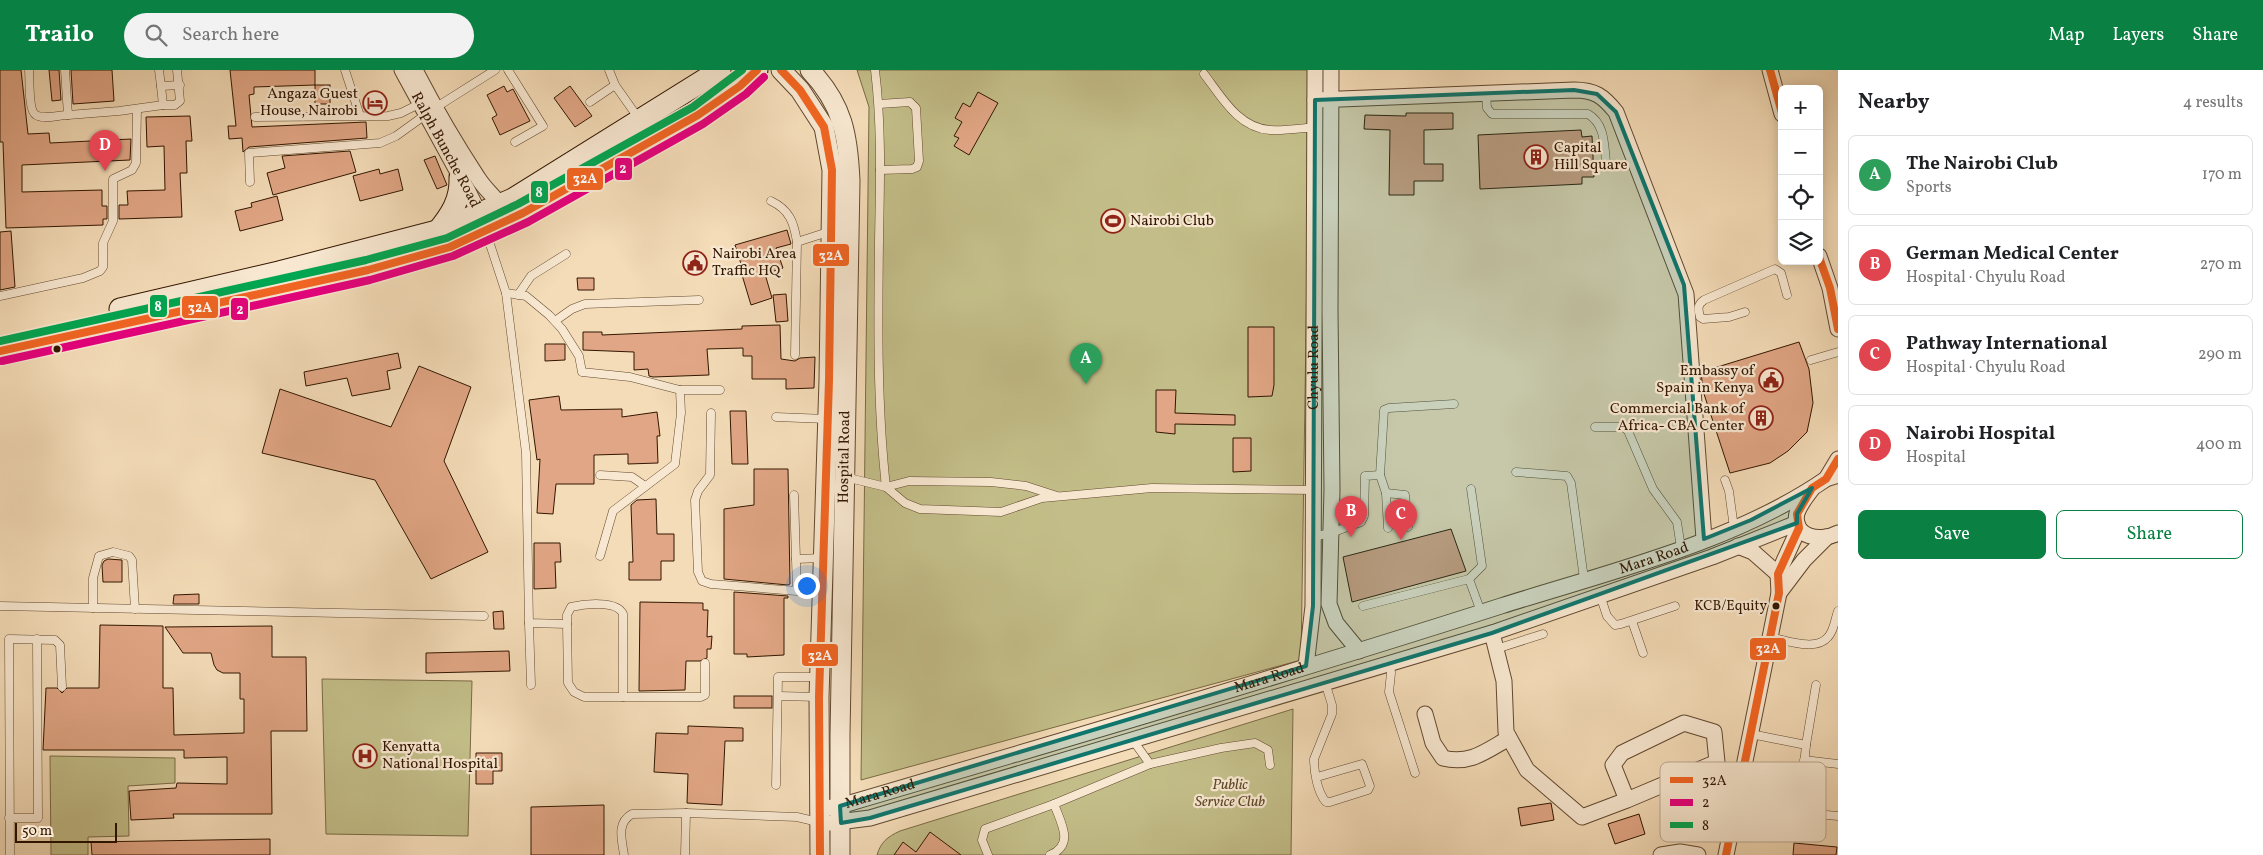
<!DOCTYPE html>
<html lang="en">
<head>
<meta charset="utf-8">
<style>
  body { margin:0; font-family:Vollkorn,serif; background:#f2f2f2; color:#202124 }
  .controls { position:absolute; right:15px; top:15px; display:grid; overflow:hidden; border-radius:8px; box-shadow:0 2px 12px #0003 }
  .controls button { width:45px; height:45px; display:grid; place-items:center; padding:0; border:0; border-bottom:1px solid #e0e0e0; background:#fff; color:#202124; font:25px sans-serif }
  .scale { position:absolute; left:15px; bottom:12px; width:102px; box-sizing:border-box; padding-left:5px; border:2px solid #321600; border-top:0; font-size:14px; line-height:18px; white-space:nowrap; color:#321600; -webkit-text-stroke:4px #f8e8d1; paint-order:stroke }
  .you { position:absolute; left:806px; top:515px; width:18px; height:18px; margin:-12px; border:4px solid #fff; border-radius:50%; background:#1a73e8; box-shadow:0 0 0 8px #1a73e833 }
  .badge { display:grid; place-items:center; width:32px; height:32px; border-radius:50%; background:#0b8043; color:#fff; font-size:16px; font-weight:700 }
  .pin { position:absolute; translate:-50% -41px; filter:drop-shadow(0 1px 2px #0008) }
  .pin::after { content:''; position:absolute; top:26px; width:18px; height:15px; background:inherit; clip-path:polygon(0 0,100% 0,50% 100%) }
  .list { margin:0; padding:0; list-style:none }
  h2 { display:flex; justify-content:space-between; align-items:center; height:65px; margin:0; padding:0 20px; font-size:21px }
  h2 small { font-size:16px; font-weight:400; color:#757577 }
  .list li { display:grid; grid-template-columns:32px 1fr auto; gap:15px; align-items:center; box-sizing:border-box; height:80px; margin:0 10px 10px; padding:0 10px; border:1px solid #e0e0e0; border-radius:8px }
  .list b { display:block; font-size:19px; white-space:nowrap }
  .list p { margin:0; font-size:16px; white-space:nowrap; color:#757577 }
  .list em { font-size:16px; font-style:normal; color:#757577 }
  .actions { display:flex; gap:10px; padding:15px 20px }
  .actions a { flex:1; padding:11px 0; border:1px solid #0b8043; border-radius:8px; text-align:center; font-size:18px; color:#0b8043 }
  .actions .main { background:#0b8043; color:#fff }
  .icon { flex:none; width:28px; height:28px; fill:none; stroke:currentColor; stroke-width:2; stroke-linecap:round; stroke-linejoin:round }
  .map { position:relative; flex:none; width:1838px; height:785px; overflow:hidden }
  header { display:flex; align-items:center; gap:30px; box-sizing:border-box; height:70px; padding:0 25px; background:#0b8043; color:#fff }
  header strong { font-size:24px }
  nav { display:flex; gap:28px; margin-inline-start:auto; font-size:18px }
  .search { width:350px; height:45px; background:#f2f2f2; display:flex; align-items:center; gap:12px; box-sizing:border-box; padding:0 18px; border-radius:28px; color:#757577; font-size:19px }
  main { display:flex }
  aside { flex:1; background:#fff }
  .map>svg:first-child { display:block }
  .green { fill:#c3be89; stroke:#7a6a44 }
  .building { fill:#e1a685; stroke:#321600 }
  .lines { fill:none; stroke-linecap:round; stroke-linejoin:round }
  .service-casing { stroke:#62482e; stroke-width:9 }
  .minor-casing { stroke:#62482e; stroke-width:17 }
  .tertiary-casing { stroke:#62482e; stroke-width:21 }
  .secondary-casing { stroke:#321600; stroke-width:23 }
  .service { stroke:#f8e8d1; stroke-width:8 }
  .minor { stroke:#f8e8d1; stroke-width:15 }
  .tertiary { stroke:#f8e8d1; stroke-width:19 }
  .secondary { stroke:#f8e8d1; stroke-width:21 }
  .bus-1-casing { stroke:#f8e8d1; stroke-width:11 }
  .bus-2-casing { stroke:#f8e8d1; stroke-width:11 }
  .bus-3-casing { stroke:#f8e8d1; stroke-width:11 }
  .bus-1 { stroke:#f26522; stroke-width:8 }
  .bus-2 { stroke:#e5007d; stroke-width:8 }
  .bus-3 { stroke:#00a651; stroke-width:8 }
  .marked { fill:#0f766e; fill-opacity:0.2; stroke:#0f766e; stroke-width:4; stroke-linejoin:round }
  .bus-dot { fill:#321600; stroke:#f8e8d1; stroke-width:2 }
  .labels { text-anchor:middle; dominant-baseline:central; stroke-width:4.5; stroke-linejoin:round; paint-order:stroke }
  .bus-label { font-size:14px; fill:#321600; stroke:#f8e8d1; text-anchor:end }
  .poi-label { font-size:15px; fill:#321600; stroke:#f8e8d1; text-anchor:start }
  .street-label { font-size:15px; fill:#321600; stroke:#f8e8d1 }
  .park-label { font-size:15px; font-style:italic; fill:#5e4829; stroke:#f8e8d1 }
  .key { fill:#f8e8d1; stroke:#bda992; stroke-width:1 }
  .key-label { font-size:14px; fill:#321600 }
  .line-badge { stroke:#f8e8d1; stroke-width:2 }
  .badge-label { font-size:14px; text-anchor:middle; font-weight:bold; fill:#fff }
</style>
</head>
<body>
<header>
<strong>Trailo</strong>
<div class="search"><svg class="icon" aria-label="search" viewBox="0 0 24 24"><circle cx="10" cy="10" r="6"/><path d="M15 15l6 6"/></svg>Search here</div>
<nav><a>Map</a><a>Layers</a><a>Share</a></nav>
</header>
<main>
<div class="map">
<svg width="1838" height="785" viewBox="0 0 1838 785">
  <rect width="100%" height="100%" fill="#f4dcb8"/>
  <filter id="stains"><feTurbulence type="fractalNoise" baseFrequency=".004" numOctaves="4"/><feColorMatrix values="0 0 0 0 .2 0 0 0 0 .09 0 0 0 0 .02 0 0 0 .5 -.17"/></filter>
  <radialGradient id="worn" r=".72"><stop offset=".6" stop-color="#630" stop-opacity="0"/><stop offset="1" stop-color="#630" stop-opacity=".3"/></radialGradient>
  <g class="green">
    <polygon points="857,0 1310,0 1301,590 861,710 869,37"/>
    <polygon points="322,609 472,611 468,766 326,764"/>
    <path d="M1293 639 1291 785H877C881 772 887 767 900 761Z"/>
    <polygon points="50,686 175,688 175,713 128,716 129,766 88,767 88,785 51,785"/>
  </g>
  <g class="building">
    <polygon points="0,0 21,0 28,64 49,63 50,73 131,69 130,90 22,95 22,122 102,120 102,136 107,136 107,149 103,149 103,155 6,158 3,72 0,72"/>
    <polygon points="49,0 59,0 61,30 52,31"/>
    <polygon points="71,0 112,0 114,31 73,34"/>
    <polygon points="230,0 315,0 315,15 254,17 254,24 249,25 252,57 366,52 367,68 249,77 243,82 242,68 229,69 228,56 236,56"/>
    <rect x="315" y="15" width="15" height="19"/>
    <polygon points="504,16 507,22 513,19 530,51 500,65 492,48 497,45 487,25"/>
    <polygon points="570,16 592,46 575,57 554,28"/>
    <polygon points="978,22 998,33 969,85 954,76 959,68 954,66 962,52 955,48 963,33 970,37"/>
    <polygon points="1406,43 1453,43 1453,59 1424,60 1424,94 1443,94 1443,111 1414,111 1414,125 1389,125 1390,60 1364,59 1365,45 1406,46"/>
    <polygon points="190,46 192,71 186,71 187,103 180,103 182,147 119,149 119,135 128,135 127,121 165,120 164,76 147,77 146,47"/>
    <polygon points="1581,60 1582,67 1592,66 1594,107 1582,107 1582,114 1480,119 1478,65"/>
    <polygon points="350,81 356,102 273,125 267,103 285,98 282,86"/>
    <polygon points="435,86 447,115 437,119 424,90"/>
    <polygon points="379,99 380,104 398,99 403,120 360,131 353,106"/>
    <polygon points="277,126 283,150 240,161 235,141 252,137 251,133"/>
    <polygon points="787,160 791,174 776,178 783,198 765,204 772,228 751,235 739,195 741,194 735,175"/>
    <polygon points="11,161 15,217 0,220 0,162"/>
    <polygon points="577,208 594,208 594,220 578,220"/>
    <polygon points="786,224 788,251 776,252 773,225"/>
    <polygon points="780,255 781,289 795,291 800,288 815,287 814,318 786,319 786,309 752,309 752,286 743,286 743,278 707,279 709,305 653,307 649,306 648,299 634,300 634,282 583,280 583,262 602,262 602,265 742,259 742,256"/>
    <polygon points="1248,257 1274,257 1274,315 1272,326 1248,327"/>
    <polygon points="1799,272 1809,299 1813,333 1807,362 1788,381 1770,393 1730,403 1703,321 1701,302"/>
    <polygon points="545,274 565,274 565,290 545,291"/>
    <polygon points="398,283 401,298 387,301 390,319 352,326 347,308 306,316 304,302"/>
    <polygon points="419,296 471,317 444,391 488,482 431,509 375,410 262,383 280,319 391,357"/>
    <polygon points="1156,320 1176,320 1175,343 1235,345 1235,355 1175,354 1175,364 1156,362"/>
    <polygon points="559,326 561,340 622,339 622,347 657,342 660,366 657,366 658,393 628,394 628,384 594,385 594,414 556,414 553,444 537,443 540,389 537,390 529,330"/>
    <polygon points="730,341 746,341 748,394 732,394"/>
    <polygon points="1233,368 1251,368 1251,401 1233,402"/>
    <polygon points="754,399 788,399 790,514 788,515 724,509 724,439 754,435"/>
    <polygon points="656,429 657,464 674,464 674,491 661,491 661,510 629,510 629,492 633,492 631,435 637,430"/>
    <polygon points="1451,459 1466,501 1352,532 1343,487"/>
    <polygon points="534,473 560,473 561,492 555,492 556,518 534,519"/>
    <polygon points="108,489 122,490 122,512 103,512 102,495 104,491"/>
    <polygon points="734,522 788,526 788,528 784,528 784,585 747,587 747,584 734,584"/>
    <polygon points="199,524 199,534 173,534 174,525"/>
    <polygon points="640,532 703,533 703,540 708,540 707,567 712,566 711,579 707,579 707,588 700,591 686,591 685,620 639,621"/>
    <polygon points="503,541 504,559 494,559 493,542"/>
    <polygon points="100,555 163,556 163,618 173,618 174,665 244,663 244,629 240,629 240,603 223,603 217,600 214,595 211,583 183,583 165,557 272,556 272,587 306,587 307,661 271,661 272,744 173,744 174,748 131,750 129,721 176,718 177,713 227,714 227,687 184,688 184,680 43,680 46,618 57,618 62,623 67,618 99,618"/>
    <polygon points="509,581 510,601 426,603 426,583"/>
    <rect x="734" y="626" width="38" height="12"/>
    <polygon points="688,656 743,658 743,671 725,671 722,735 687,733 688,704 654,702 656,663 688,664"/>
    <polygon points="476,683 502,683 502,701 493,701 493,714 476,714"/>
    <polygon points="1551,733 1554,750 1521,756 1518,738"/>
    <polygon points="604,735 604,785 531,785 531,737"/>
    <polygon points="1639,744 1645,764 1615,774 1608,754"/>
    <polygon points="930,762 961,785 894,785 903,772 916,782"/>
    <polygon points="270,769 270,785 92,785 91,772"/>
    <polygon points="1794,773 1837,777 1836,785 1793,785"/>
  </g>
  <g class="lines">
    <g class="service-casing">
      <g id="service">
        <path d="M29 0C30 10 28 41 36 45 44 50 59 45 68 45"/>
        <polyline points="65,0 68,45 119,41 163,35 161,16"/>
        <polyline points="159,0 161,16 180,15"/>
        <polyline points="345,0 360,46"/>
        <polyline points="508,0 543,56 515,72"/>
        <polyline points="609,0 615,15 639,49"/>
        <path d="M875 0C882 57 880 114 879 171 878 253 877 335 886 417L905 433 920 439 1001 442 1042 428 1152 418 1313 420"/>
        <path d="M1204 4C1221 26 1238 58 1270 60 1285 61 1302 58 1317 57"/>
        <path d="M1486 23 1487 38 1492 44H1588C1605 54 1604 74 1606 92"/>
        <polyline points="590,32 615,15"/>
        <polyline points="879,34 910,32 916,38 919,91 917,97 912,99 880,100"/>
        <polyline points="163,35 175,35 180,31 177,0"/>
        <polyline points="255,47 388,46 401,43 421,33"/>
        <polyline points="250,112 249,83 380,73 396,66 435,38 495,0"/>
        <path d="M771 131C790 140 794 153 797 172"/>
        <polyline points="486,162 506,223 526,383 529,553 567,554 568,613 574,622 584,627 701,627 705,625 705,593"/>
        <polyline points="506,223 526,226 549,245 562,259 579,286 582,302 630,307 680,320 681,343 675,394 613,441 600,486"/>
        <polyline points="518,225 531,206 566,184"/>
        <polyline points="0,226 83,208 100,201 103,197 103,173 113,151 113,109 132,100 136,93 137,39"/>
        <path d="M1745 242 1729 247 1703 249 1700 247C1698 239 1697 235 1704 230L1775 199 1781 203 1787 225"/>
        <polyline points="555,251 572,239 585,234 699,230"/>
        <polyline points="795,285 797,172 831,161"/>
        <polyline points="1811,290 1838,282"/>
        <polyline points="680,320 720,320"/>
        <polyline points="711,343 710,405 698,421 695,430 698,502 702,511 711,514 797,521 794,425"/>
        <polyline points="776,347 827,349"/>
        <polyline points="1595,357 1624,357 1628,361 1653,419 1677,452 1681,478"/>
        <polyline points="1516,402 1567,406 1571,413 1584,509"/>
        <polyline points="600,405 632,407 645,416"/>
        <polyline points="1380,405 1384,340 1389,338 1454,334"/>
        <polyline points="845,407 886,417 909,411 991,412 1026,416 1057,426"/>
        <polyline points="1725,410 1729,421 1734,458"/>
        <polyline points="1471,419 1482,496 1469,509 1481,542"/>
        <polyline points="1386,423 1405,425 1408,457"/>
        <polyline points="1312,467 1331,463 1361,452 1364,446 1365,406 1380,405 1386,423 1388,458"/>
        <polyline points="796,489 823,488"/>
        <polyline points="1600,525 1607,546 1615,555 1621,554 1675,536"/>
        <polyline points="0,536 484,546"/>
        <polyline points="1363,536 1469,509"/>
        <polyline points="93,538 93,508 99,486 113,482 129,486 132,490 135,539"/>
        <polyline points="1632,551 1643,583"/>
        <polyline points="529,553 531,615"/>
        <path d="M567 554V545L571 537C584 534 617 530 623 544V627"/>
        <path d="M1770 567C1786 570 1816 582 1828 567 1834 561 1835 549 1838 541"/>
        <polyline points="1496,579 1543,564"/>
        <polyline points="1390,593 1391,603 1389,622 1415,703"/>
        <polyline points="779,626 819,627"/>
        <polyline points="1751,664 1806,675 1800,738 1804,743 1838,746"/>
        <polyline points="1132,669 1150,694 1221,678 1255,673 1268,680 1270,695"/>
        <polyline points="1806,675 1816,615"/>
        <polyline points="1804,690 1838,694"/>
        <path d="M1317 707 1362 694 1370 716 1368 720 1330 732H1326C1317 722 1314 701 1314 689L1332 644V635L1325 612"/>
        <polyline points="776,715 778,607 820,607"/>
        <polyline points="686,743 797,747 818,752"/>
        <polyline points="9,748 38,748 37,569"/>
        <polyline points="10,785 9,569 55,570 60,575 62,617"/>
        <path d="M624 785C622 770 616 753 632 744L686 743 685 785"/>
        <polyline points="988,785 982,770 985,759 1054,734 1150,694"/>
        <path d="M1050 785C1075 775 1061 753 1054 734"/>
      </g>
    </g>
    <g class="minor-casing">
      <g id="minor">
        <path id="s1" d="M402 0 468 121 483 151"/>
        <path d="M415 0C434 37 455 73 478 108 486 121 498 129 505 142"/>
        <polyline points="1331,0 1330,241 1332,420 1329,534 1336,553 1359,581"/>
        <polyline points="1770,0 1782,44"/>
        <path d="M1315 30 1574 20C1595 20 1603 26 1616 42L1686 224 1704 469"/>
        <polyline points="1819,186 1830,218 1838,259"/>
        <polyline points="1826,409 1838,389"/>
        <path d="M1812 419C1806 427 1800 434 1797 443 1791 468 1822 472 1838 463"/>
        <polyline points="1738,476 1753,482 1778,504"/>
        <polyline points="1779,523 1804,490 1827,467"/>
        <polyline points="1492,563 1504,611 1506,662 1527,700 1582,747 1627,730 1613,695 1622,683 1684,653 1714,662 1717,692 1627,730"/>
        <path id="s2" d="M1306 596 1313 536 1315 0"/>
        <path d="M1425 644 1433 673 1443 688C1470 695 1486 681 1509 668"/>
        <path id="s3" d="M820 739 840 736C1061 671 1282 606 1501 536 1608 502 1733 473 1826 409L1838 405"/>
        <polyline points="830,753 870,748 1492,563 1712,487 1797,453"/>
        <polyline points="1661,785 1680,782 1698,785"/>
        <polyline points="1726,785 1779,523 1778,504 1799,458"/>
      </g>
    </g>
    <g class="tertiary-casing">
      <g id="tertiary">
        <polyline points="781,0 800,20 824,57 832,100 829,310 819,627 820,785"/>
        <path d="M810 0C843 35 848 65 850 111L840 665V785"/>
      </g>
    </g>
    <g class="secondary-casing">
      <g id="secondary">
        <path d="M437 162C451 145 461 130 460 107"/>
        <polyline points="120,239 279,202 441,160 513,129 720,0"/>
        <polyline points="0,281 368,200 450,177 523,143 698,45 740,16 757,0"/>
      </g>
    </g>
    <use href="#service" class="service"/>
    <use href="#minor" class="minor"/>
    <use href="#tertiary" class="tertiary"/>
    <use href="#secondary" class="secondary"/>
    <g class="bus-1-casing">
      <g id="bus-1">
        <polyline points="781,0 800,20 824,57 832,100 829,310 819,627 820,785"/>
        <polyline points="1770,0 1782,43"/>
        <polyline points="1819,187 1830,218 1838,259"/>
        <polyline points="0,281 368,200 450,177 523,143 698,45 740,16 757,0"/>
        <polyline points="1726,785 1779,523 1778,504 1799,458 1797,444 1812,418 1826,409 1838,389"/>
      </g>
    </g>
    <g class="bus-2-casing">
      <polyline id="bus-2" points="2,291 370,210 453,186 528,152 703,54 746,24 764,7"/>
    </g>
    <g class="bus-3-casing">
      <polyline id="bus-3" points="0,271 366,190 447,168 518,134 693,37 742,0"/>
    </g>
    <use href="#bus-1" class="bus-1"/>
    <use href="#bus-2" class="bus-2"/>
    <use href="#bus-3" class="bus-3"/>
  </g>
  <path class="marked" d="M1574 20 1597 24 1616 42 1684 215 1704 469 1751 450 1812 418 1797 444V453L1492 563 870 748 841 753 840 736 1306 596 1313 536 1315 30Z"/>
  <defs>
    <g id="hotel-ring" transform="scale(1.25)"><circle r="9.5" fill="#f8e8d1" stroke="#8f2418" stroke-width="1.5"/><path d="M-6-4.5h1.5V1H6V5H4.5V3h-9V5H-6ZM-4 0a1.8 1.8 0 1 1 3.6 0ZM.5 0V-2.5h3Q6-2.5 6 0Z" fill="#8f2418"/></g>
    <g id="building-ring" transform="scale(1.25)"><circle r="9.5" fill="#f8e8d1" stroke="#8f2418" stroke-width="1.5"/><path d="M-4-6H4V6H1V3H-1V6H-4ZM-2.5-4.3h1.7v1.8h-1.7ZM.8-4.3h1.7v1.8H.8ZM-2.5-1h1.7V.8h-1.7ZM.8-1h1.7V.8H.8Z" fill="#8f2418"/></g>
    <g id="stadium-ring" transform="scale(1.25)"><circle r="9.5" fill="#f8e8d1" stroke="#8f2418" stroke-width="1.5"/><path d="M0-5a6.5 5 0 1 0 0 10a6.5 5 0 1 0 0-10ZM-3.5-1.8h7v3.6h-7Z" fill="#8f2418"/></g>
    <g id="civic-ring" transform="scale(1.25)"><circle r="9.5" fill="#f8e8d1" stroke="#8f2418" stroke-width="1.5"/><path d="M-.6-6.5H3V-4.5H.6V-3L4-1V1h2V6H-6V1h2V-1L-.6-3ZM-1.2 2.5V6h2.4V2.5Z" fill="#8f2418"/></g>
    <g id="hospital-ring" transform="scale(1.25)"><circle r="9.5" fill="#f8e8d1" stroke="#8f2418" stroke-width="1.5"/><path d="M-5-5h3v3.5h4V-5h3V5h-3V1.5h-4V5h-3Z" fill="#8f2418"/></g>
  </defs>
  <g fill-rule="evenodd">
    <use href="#hotel-ring" x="375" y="33"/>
    <use href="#building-ring" x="1536" y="87"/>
    <use href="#stadium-ring" x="1113" y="151"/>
    <use href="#civic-ring" x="695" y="193"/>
    <use href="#civic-ring" x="1771" y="310"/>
    <use href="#building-ring" x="1761" y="348"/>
    <use href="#hospital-ring" x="365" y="686"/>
  </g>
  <g class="bus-dot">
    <circle cx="57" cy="279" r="4.5"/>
    <circle cx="1776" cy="536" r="4.5"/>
  </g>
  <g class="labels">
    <g class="bus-label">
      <text x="1767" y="536">KCB/Equity</text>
    </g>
    <g class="poi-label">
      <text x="358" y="24" text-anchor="end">Angaza Guest<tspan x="358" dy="17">House, Nairobi</tspan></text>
      <text x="1554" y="78">Capital<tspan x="1554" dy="17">Hill Square</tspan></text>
      <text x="1130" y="151">Nairobi Club</text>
      <text x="712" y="184">Nairobi Area<tspan x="712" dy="17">Traffic HQ</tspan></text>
      <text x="1754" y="301" text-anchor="end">Embassy of<tspan x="1754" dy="17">Spain in Kenya</tspan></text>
      <text x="1744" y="339" text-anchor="end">Commercial Bank of<tspan x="1744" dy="17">Africa- CBA Center</tspan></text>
      <text x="382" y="677">Kenyatta<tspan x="382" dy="17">National Hospital</tspan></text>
    </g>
    <g class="street-label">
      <text stroke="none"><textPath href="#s1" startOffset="91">Ralph Bunche Road</textPath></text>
      <text stroke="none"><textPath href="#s2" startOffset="299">Chyulu Road</textPath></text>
      <text transform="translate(845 387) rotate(-89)">Hospital Road</text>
      <text stroke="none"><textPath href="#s3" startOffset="871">Mara Road</textPath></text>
      <text stroke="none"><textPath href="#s3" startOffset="468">Mara Road</textPath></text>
      <text stroke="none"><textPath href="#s3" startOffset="62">Mara Road</textPath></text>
    </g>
    <g class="park-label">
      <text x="1230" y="715">Public<tspan x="1230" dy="17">Service Club</tspan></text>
    </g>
  </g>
  <rect x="1660" y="692" width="166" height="80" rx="8" class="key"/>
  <rect x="1670" y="707" width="23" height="6" fill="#f26522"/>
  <rect x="1670" y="729" width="23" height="7" fill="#e5007d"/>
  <rect x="1670" y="752" width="23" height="6" fill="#00a651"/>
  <g class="key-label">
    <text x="1702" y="715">32A</text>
    <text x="1702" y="737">2</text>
    <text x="1702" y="760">8</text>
  </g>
  <g class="line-badge">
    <rect x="614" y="87" width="19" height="24" rx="5" fill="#e5007d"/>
    <rect x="566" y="97" width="38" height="24" rx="5" fill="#f26522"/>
    <rect x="530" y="110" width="19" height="24" rx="5" fill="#00a651"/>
    <rect x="812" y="173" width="38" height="24" rx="5" fill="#f26522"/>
    <rect x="149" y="224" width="19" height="24" rx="5" fill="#00a651"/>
    <rect x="181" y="225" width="38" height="24" rx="5" fill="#f26522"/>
    <rect x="230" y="227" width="19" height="24" rx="5" fill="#e5007d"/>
    <rect x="1749" y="567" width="38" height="24" rx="5" fill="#f26522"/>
    <rect x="801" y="573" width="38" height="24" rx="5" fill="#f26522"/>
  </g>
  <g class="badge-label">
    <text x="623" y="103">2</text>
    <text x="585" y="113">32A</text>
    <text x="539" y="127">8</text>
    <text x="831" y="190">32A</text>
    <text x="158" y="241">8</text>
    <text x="200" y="242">32A</text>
    <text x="240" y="244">2</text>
    <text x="1768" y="583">32A</text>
    <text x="820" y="590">32A</text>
  </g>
  <rect width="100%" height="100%" filter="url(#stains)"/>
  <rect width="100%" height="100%" fill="url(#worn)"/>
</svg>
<div class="controls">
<button>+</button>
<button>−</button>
<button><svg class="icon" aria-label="locate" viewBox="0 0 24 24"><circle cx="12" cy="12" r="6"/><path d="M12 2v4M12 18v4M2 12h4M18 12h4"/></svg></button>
<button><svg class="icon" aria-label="layers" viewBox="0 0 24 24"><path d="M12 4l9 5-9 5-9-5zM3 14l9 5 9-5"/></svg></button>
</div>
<div class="scale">50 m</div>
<div class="you"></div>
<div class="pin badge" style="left:1086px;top:314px;background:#2e9e5b">A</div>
<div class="pin badge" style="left:1351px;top:467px;background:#e0444e">B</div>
<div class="pin badge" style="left:1401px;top:470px;background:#e0444e">C</div>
<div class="pin badge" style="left:105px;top:101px;background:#e0444e">D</div>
</div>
<aside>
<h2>Nearby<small>4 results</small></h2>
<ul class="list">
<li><span class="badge" style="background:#2e9e5b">A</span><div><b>The Nairobi Club</b><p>Sports</p></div><em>170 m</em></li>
<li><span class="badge" style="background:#e0444e">B</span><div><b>German Medical Center</b><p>Hospital · Chyulu Road</p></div><em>270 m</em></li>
<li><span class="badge" style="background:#e0444e">C</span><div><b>Pathway International</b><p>Hospital · Chyulu Road</p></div><em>290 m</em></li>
<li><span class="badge" style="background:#e0444e">D</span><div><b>Nairobi Hospital</b><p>Hospital</p></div><em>400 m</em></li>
</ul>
<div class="actions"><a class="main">Save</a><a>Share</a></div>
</aside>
</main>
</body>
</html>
